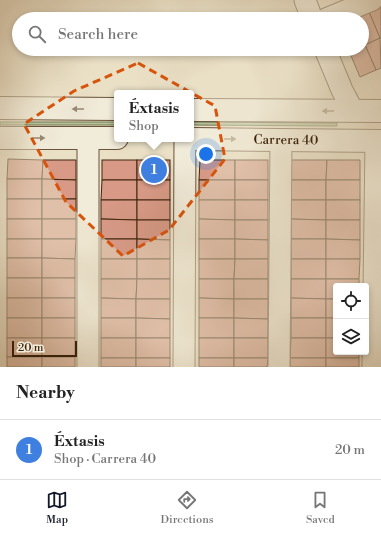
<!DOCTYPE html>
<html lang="en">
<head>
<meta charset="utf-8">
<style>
  body { margin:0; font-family:"Libre Bodoni",serif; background:#f2f2f2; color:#222 }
  .controls { position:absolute; right:12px; bottom:12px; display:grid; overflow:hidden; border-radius:4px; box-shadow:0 2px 6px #0003 }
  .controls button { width:36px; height:36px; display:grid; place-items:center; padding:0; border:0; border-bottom:1px solid #e0e0e0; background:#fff; color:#222; font:20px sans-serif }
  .scale { position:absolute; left:12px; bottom:10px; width:65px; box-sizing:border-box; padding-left:4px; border:2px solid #3f240c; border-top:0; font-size:11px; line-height:14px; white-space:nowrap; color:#3f240c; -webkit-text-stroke:3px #f1ebda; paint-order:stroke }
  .you { position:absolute; left:206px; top:154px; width:14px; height:14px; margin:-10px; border:3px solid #fff; border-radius:50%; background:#1a73e8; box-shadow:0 0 0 6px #1a73e833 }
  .badge { display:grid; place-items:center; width:26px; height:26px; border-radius:50%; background:#111827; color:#fff; font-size:13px; font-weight:700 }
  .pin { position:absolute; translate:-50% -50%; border:2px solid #fff; box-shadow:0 1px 4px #0006 }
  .popup { position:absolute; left:114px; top:90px; width:80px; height:52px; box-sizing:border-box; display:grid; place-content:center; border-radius:4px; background:#fff; filter:drop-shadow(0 1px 3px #0005); font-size:13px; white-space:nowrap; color:#767676 }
  .popup b { font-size:15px; color:#222 }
  .popup::after { content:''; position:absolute; left:50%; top:100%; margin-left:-8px; border:8px solid transparent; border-top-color:#fff }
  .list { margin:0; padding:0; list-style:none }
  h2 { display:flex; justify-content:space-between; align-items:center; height:52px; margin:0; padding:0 16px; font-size:17px }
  h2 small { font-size:13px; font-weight:400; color:#767676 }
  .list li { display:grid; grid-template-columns:26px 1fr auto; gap:12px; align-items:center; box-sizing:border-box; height:60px; padding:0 16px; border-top:1px solid #e0e0e0 }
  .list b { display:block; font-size:15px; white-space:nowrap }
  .list p { margin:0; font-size:13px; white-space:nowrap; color:#767676 }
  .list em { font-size:13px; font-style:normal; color:#767676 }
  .icon { flex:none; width:22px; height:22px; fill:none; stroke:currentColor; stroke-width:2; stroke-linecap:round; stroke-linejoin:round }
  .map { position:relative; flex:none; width:381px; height:367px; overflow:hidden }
  .search { position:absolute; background:#fff; box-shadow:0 2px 6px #0003; left:12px; right:12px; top:12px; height:44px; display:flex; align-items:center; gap:10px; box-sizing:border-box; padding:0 14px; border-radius:22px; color:#767676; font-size:15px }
  .sheet { height:112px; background:#fff }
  nav { display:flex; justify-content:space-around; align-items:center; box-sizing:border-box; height:56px; border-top:1px solid #e0e0e0; background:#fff; font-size:11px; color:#767676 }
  nav a { display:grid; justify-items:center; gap:2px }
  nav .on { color:#111827 }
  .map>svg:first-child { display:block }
  .green { fill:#b1c399; stroke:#787452 }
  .building { fill:#d89a87; stroke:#3f240c }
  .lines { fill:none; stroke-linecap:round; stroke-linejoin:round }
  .minor-casing { stroke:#6a533a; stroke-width:23 }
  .tertiary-casing { stroke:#6a533a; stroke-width:24 }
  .minor { stroke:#f1ebda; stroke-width:21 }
  .tertiary { stroke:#f1ebda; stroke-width:22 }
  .oneway { fill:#988873 }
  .marked { fill:none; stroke:#d7540c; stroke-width:3; stroke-dasharray:8 5; stroke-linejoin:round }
  .labels { text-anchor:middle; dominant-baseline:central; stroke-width:3; stroke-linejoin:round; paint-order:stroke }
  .street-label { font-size:13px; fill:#3f240c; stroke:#f1ebda }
</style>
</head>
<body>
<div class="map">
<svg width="381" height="367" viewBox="0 0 381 367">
  <rect width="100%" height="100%" fill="#eae0c6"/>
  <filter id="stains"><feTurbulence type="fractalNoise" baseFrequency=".005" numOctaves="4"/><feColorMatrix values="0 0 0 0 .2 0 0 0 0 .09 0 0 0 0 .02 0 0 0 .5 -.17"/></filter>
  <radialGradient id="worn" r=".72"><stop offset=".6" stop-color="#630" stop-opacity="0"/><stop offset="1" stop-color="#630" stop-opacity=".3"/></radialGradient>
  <g class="green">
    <rect x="0" y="122" width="117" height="3"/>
    <polygon points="191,122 337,123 337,126 191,125"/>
  </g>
  <g class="building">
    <polygon points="381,7 381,38 380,38 369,12"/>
    <polygon points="369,12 380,38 365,45 362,38 362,19 353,19"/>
    <polygon points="380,38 381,68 376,70 365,45"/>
    <polygon points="365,45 376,70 360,77 349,51 355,49 362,49 362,46"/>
    <polygon points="8,159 43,160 42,179 7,179"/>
    <polygon points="43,160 76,160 76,180 42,179"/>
    <rect x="102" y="160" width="35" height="20"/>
    <rect x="137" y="160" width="33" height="20"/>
    <polygon points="200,160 235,160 235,180 199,180"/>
    <rect x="235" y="160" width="33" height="20"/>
    <polygon points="291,160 327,160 326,180 291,180"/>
    <polygon points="327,160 360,160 360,180 326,180"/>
    <rect x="7" y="179" width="35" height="20"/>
    <polygon points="42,179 76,180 76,199 42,199"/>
    <polygon points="102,180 137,180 137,200 101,200"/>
    <rect x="137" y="180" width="33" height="20"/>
    <rect x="199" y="180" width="36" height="20"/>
    <rect x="235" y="180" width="33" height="20"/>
    <rect x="291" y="180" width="35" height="20"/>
    <rect x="326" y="180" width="34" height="20"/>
    <rect x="7" y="199" width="35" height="20"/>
    <rect x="42" y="199" width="34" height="20"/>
    <polygon points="101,200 137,200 137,220 101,219"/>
    <rect x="137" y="200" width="33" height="20"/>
    <polygon points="199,200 235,200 235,220 199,219"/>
    <rect x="235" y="200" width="33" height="20"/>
    <polygon points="291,200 326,200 326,220 291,219"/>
    <rect x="326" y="200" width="34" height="20"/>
    <rect x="7" y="219" width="35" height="20"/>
    <rect x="42" y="219" width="34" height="20"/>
    <polygon points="101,219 137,220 137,239 101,239"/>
    <polygon points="199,219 235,220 235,239 199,239"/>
    <polygon points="291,219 326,220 326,239 291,239"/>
    <polygon points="137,220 170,220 170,240 137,239"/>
    <polygon points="235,220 268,220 268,240 235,239"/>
    <polygon points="326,220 360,220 360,240 326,239"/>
    <rect x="7" y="239" width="35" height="19"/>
    <polygon points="42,239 76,239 75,259 42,258"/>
    <rect x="101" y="239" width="36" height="20"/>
    <polygon points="137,239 170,240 170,259 137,259"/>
    <rect x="199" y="239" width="36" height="20"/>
    <polygon points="235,239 268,240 268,259 235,259"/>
    <rect x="291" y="239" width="35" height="20"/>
    <polygon points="326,239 360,240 360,259 326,259"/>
    <rect x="7" y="258" width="35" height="20"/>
    <polygon points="42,258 75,259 75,278 42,278"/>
    <rect x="101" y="259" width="36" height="20"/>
    <rect x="137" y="259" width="33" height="20"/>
    <polygon points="199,259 235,259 234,279 199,279"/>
    <polygon points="235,259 268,259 268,279 234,279"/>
    <rect x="291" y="259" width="35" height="20"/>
    <polygon points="326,259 360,259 359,279 326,279"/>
    <rect x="7" y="278" width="35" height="20"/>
    <rect x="42" y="278" width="33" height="20"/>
    <polygon points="101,279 137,279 136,299 101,298"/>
    <polygon points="137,279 170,279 170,299 136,299"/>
    <polygon points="199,279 234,279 234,299 199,298"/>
    <rect x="234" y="279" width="34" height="20"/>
    <polygon points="291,279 326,279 326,299 291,298"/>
    <polygon points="326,279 359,279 359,286 336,286 336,299 326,299"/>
    <rect x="7" y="298" width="35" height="20"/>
    <rect x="42" y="298" width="33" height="20"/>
    <polygon points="101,298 136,299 136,318 101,318"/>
    <polygon points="199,298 234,299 234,318 199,318"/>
    <polygon points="291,298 326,299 326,318 291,318"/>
    <polygon points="136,299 170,299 170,319 136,318"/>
    <polygon points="234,299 268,299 268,319 234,318"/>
    <rect x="326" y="299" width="10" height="19"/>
    <rect x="7" y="318" width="35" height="20"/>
    <rect x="42" y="318" width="33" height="20"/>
    <rect x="101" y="318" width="35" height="20"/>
    <polygon points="136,318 170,319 170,338 136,338"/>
    <rect x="199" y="318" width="35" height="20"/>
    <polygon points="234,318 268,319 268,338 234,338"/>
    <rect x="291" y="318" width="35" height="20"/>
    <rect x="326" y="318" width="10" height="20"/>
    <rect x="7" y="338" width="35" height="19"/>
    <rect x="42" y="338" width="33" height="19"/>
    <rect x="101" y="338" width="35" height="20"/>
    <rect x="136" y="338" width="34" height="20"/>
    <rect x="199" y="338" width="35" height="20"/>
    <rect x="234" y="338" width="34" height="20"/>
    <polygon points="291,338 326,338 326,358 290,358"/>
    <polygon points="326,338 336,338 336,352 359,352 359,358 326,358"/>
    <rect x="7" y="357" width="35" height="10"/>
    <rect x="42" y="357" width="33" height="10"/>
    <rect x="101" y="358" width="35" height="9"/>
    <rect x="136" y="358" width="34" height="9"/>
    <rect x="199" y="358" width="35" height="9"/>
    <polygon points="234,358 268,358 267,367 234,367"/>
    <rect x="290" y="358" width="36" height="9"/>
    <rect x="326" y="358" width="33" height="9"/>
  </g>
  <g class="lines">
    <g class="minor-casing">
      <g id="minor">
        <polyline points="305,0 312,19"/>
        <polyline points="326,19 372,0"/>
        <polyline points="325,49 342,90 353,111"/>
        <polyline points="88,367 88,138"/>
        <polyline points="184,367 185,139"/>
        <polyline points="279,367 281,140"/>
        <polyline points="373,367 376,141"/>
      </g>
    </g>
    <g class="tertiary-casing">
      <g id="tertiary">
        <polyline points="0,108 117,109"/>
        <polyline points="191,110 381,111"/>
        <polyline points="0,138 117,138"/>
        <path id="s1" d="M191 139 381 141"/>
      </g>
    </g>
    <use href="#minor" class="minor"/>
    <use href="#tertiary" class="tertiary"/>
  </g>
  <defs><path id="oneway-solid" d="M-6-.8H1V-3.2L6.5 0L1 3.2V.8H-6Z"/></defs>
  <g class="oneway">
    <use href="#oneway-solid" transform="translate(78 109) rotate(-180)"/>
    <use href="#oneway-solid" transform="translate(328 111) rotate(-180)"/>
    <use href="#oneway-solid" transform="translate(39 138)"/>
    <use href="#oneway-solid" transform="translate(230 139)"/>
  </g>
  <path d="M0 0H381V367H0ZM138 63 215 106 225 159 169 230 123 256 66 202 24 124 74 91Z" fill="#eae0c6" fill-opacity=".55" fill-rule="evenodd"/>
  <path class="marked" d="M138 63 215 106 225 159 169 230 123 256 66 202 24 124 74 91Z"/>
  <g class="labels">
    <g class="street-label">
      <text stroke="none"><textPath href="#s1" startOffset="95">Carrera 40</textPath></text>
    </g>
  </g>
  <rect width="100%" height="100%" filter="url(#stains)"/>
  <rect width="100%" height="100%" fill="url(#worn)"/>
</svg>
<div class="controls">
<button><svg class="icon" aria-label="locate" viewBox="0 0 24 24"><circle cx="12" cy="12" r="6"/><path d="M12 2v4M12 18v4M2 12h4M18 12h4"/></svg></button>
<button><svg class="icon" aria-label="layers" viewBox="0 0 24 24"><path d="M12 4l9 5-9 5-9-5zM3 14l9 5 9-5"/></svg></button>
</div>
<div class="scale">20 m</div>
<div class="you"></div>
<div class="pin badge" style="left:154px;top:170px;background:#3f7fe0">1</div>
<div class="popup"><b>Éxtasis</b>Shop</div>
<div class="search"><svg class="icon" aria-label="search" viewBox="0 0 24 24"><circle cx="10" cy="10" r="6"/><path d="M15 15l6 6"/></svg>Search here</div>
</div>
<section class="sheet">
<h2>Nearby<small></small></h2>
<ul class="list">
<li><span class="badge" style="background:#3f7fe0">1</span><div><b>Éxtasis</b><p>Shop · Carrera 40</p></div><em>20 m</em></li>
</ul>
</section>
<nav>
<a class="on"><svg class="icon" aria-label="map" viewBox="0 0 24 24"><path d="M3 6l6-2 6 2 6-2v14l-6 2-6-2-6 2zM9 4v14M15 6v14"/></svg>Map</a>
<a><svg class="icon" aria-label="directions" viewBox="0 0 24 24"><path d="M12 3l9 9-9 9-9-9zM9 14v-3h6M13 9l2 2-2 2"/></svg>Directions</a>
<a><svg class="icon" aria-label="saved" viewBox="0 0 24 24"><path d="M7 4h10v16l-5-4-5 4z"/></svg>Saved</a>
</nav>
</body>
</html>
